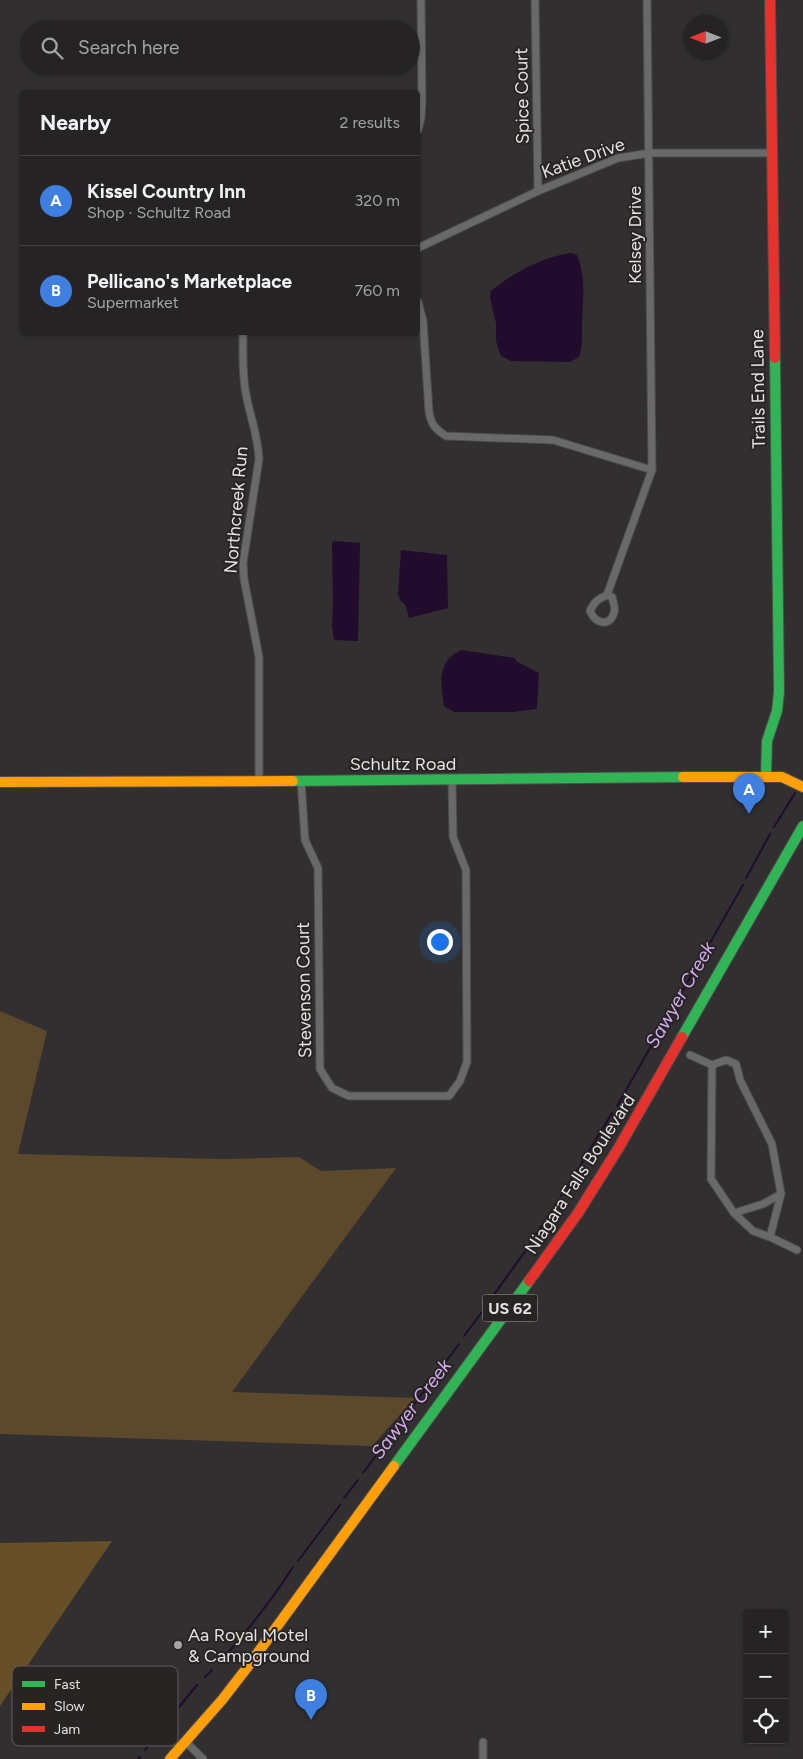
<!DOCTYPE html>
<html lang="en">
<head>
<meta charset="utf-8">
<style>
  body { margin:0; font-family:Figtree,sans-serif; background:#312f30; color:#f1f3f6 }
  .controls { position:absolute; right:15px; bottom:15px; display:grid; overflow:hidden; border-radius:5px; box-shadow:0 1px 4px #0004 }
  .controls button { width:45px; height:45px; display:grid; place-items:center; padding:0; border:0; border-bottom:1px solid #424041; background:#252323; color:#f1f3f6; font:25px sans-serif }
  .compass { position:absolute; left:683px; top:15px; width:45px; height:45px; border-radius:50%; background:#252323; box-shadow:0 1px 4px #0004; rotate:270deg }
  .you { position:absolute; left:439px; top:941px; width:18px; height:18px; margin:-12px; border:4px solid #fff; border-radius:50%; background:#1a73e8; box-shadow:0 0 0 8px #1a73e833 }
  .badge { display:grid; place-items:center; width:32px; height:32px; border-radius:50%; background:#db2777; color:#fff; font-size:16px; font-weight:700 }
  .pin { position:absolute; translate:-50% -41px; filter:drop-shadow(0 1px 2px #0008) }
  .pin::after { content:''; position:absolute; top:26px; width:18px; height:15px; background:inherit; clip-path:polygon(0 0,100% 0,50% 100%) }
  .list { margin:0; padding:0; list-style:none }
  h2 { display:flex; justify-content:space-between; align-items:center; height:65px; margin:0; padding:0 20px; font-size:21px }
  h2 small { font-size:16px; font-weight:400; color:#a3a4a6 }
  .list li { display:grid; grid-template-columns:32px 1fr auto; gap:15px; align-items:center; box-sizing:border-box; height:90px; padding:0 20px; border-top:1px solid #424041 }
  .list b { display:block; font-size:19px; white-space:nowrap }
  .list p { margin:0; font-size:16px; white-space:nowrap; color:#a3a4a6 }
  .list em { font-size:16px; font-style:normal; color:#a3a4a6 }
  .icon { flex:none; width:28px; height:28px; fill:none; stroke:currentColor; stroke-width:2; stroke-linecap:round; stroke-linejoin:round }
  .map { position:relative; flex:none; width:803px; height:1759px; overflow:hidden }
  .search { position:absolute; background:#252323; box-shadow:0 1px 4px #0004; left:20px; top:20px; width:400px; height:55px; display:flex; align-items:center; gap:12px; box-sizing:border-box; padding:0 18px; border-radius:28px; color:#a3a4a6; font-size:19px }
  .panel { position:absolute; background:#252323; box-shadow:0 1px 4px #0004; left:20px; top:90px; width:400px; height:245px; border-radius:5px }
  .map>svg:first-child { display:block }
  .green { fill:#5c492c }
  .forest { fill:#674f28 }
  .water { fill:#210c2d }
  .lines { fill:none; stroke-linecap:round; stroke-linejoin:round }
  .stream { stroke:#210c2d; stroke-width:2 }
  .street-casing { stroke:#4e4b4b; stroke-width:9 }
  .fast-casing { stroke:#4e4b4b; stroke-width:12 }
  .slow-casing { stroke:#4e4b4b; stroke-width:12 }
  .jam-casing { stroke:#4e4b4b; stroke-width:12 }
  .street { stroke:#6a6969; stroke-width:7 }
  .fast { stroke:#30b455; stroke-width:10 }
  .slow { stroke:#ff9f0a; stroke-width:10 }
  .jam { stroke:#e5322d; stroke-width:10 }
  .poi-dot { fill:#a5a3a3; stroke:#282424; stroke-width:2 }
  .labels { text-anchor:middle; dominant-baseline:central; stroke-width:4; stroke-linejoin:round; paint-order:stroke }
  .shield { fill:#282424; stroke:#aca8a8; stroke-width:1 }
  .shield-label { font-size:16px; font-weight:bold; fill:#e4e1e1 }
  .street-label { font-size:18px; fill:#e4e1e1; stroke:#282424 }
  .poi-label { font-size:18px; fill:#e4e1e1; stroke:#282424; text-anchor:start }
  .water-label { font-size:19px; font-style:italic; fill:#d2acf0; stroke:#282424 }
  .key { fill:#282424; stroke:#605d5d; stroke-width:1 }
  .key-label { font-size:14px; fill:#e4e1e1 }
</style>
</head>
<body>
<div class="map">
<svg width="803" height="1759" viewBox="0 0 803 1759">
  <rect width="100%" height="100%" fill="#312f2f"/>
  <polygon class="green" points="0,1011 47,1031 18,1154 224,1159 299,1157 321,1171 396,1168 232,1392 415,1398 372,1446 0,1434"/>
  <polygon class="forest" points="112,1541 0,1706 0,1543"/>
  <g class="water">
    <path d="M571 253 577 255C586 277 583 299 582 322 582 334 583 345 579 357L570 362 511 361 501 356 496 341V323L490 298 491 291C513 273 542 257 571 253Z"/>
    <polygon points="334,541 360,543 358,641 334,640 332,626 333,604 332,543"/>
    <polygon points="401,550 447,555 448,608 409,618 405,604 401,602 398,594"/>
    <path d="M461 650 515 658 516 661 539 673 537 709 513 712H454L444 706C441 683 436 662 461 650Z"/>
  </g>
  <g class="lines">
    <g class="stream">
      <polyline points="774,827 795,793"/>
      <polyline points="746,878 770,834"/>
      <polyline points="617,1106 743,885"/>
      <polyline points="589,1151 612,1113"/>
      <polyline points="561,1196 585,1158"/>
      <polyline points="530,1243 557,1203"/>
      <polyline points="485,1307 526,1250"/>
      <polyline points="464,1336 482,1312"/>
      <polyline points="363,1473 459,1344"/>
      <polyline points="344,1498 358,1480"/>
      <polyline points="298,1561 340,1505"/>
      <path d="M219 1663C246 1633 271 1601 293 1567"/>
      <polyline points="205,1677 212,1670"/>
      <polyline points="179,1707 197,1685"/>
      <polyline points="145,1750 174,1714"/>
      <polyline points="138,1759 140,1757"/>
    </g>
    <g class="street-casing">
      <g id="street">
        <polyline points="535,0 538,191"/>
        <polyline points="418,130 421,118 422,100 421,0"/>
        <polyline points="418,248 538,191 618,158 650,153 771,153"/>
        <path d="M418 302 423 321 429 412C431 424 435 429 446 436L553 440 652 470"/>
        <path d="M243 332C243 353 242 374 246 394 250 416 258 436 259 459L243 563 244 579 259 657V781"/>
        <path d="M607 595 612 597C613 602 616 609 614 613 609 628 595 623 590 611 594 602 598 599 607 595L652 470 647 0"/>
        <polyline points="301,780 305,840 318,868 320,1069 332,1088 349,1096 449,1096 460,1081 467,1062 466,870 453,837 452,780"/>
        <polyline points="690,1055 712,1065 726,1060 736,1064 740,1080 772,1144 781,1194 770,1237 797,1250"/>
        <polyline points="712,1065 711,1179 734,1213 753,1231 770,1237"/>
        <polyline points="734,1213 763,1204 781,1194"/>
        <polyline points="186,1742 203,1759"/>
        <polyline points="483,1759 483,1742"/>
      </g>
    </g>
    <g class="fast-casing">
      <g id="fast">
        <polyline points="766,776 767,741 777,711 779,692 775,358"/>
        <polyline points="293,781 683,777"/>
        <polyline points="682,1037 803,826"/>
        <polyline points="394,1466 529,1281"/>
      </g>
    </g>
    <g class="slow-casing">
      <g id="slow">
        <polyline points="683,777 782,777 803,787"/>
        <polyline points="0,782 293,781"/>
        <polyline points="170,1759 222,1700 246,1669 394,1466"/>
      </g>
    </g>
    <g class="jam-casing">
      <g id="jam">
        <polyline points="770,0 775,358"/>
        <polyline points="529,1281 578,1213 618,1149 682,1037"/>
      </g>
    </g>
    <use href="#street" class="street"/>
    <use href="#fast" class="fast"/>
    <use href="#slow" class="slow"/>
    <use href="#jam" class="jam"/>
  </g>
  <circle class="poi-dot" cx="178" cy="1645" r="5"/>
  <g class="labels">
    <rect class="shield" x="482.5" y="1294.5" width="55" height="27" rx="4"/>
    <g class="shield-label">
      <text x="510" y="1308">US 62</text>
    </g>
    <g class="street-label">
      <text transform="translate(522 96) rotate(-91)">Spice Court</text>
      <text transform="translate(583 158) rotate(-20)">Katie Drive</text>
      <text transform="translate(635 235) rotate(-90)">Kelsey Drive</text>
      <text transform="translate(758 389) rotate(-91)">Trails End Lane</text>
      <text transform="translate(236 510) rotate(-85)">Northcreek Run</text>
      <text x="403" y="764">Schultz Road</text>
      <text transform="translate(304 990) rotate(-91)">Stevenson Court</text>
      <text transform="translate(580 1174) rotate(-57)">Niagara Falls Boulevard</text>
    </g>
    <g class="poi-label">
      <text x="188" y="1635">Aa Royal Motel<tspan x="188" dy="21">&amp; Campground</tspan></text>
    </g>
    <g class="water-label">
      <text transform="translate(680 995) rotate(-60)">Sawyer Creek</text>
      <text transform="translate(411 1409) rotate(-53)">Sawyer Creek</text>
    </g>
  </g>
  <rect x="12" y="1666" width="166" height="80" rx="8" class="key"/>
  <rect x="22" y="1681" width="23" height="6" fill="#30b455"/>
  <rect x="22" y="1703" width="23" height="7" fill="#ff9f0a"/>
  <rect x="22" y="1726" width="23" height="6" fill="#e5322d"/>
  <g class="key-label">
    <text x="54" y="1689">Fast</text>
    <text x="54" y="1711">Slow</text>
    <text x="54" y="1734">Jam</text>
  </g>
</svg>
<div class="controls">
<button>+</button>
<button>−</button>
<button><svg class="icon" aria-label="locate" viewBox="0 0 24 24"><circle cx="12" cy="12" r="6"/><path d="M12 2v4M12 18v4M2 12h4M18 12h4"/></svg></button>
</div>
<svg class="compass" viewBox="-18 -18 36 36"><path d="M0-13l5 13h-10z" fill="#e53935"/><path d="M0 13l5-13h-10z" fill="#a3a4a6"/></svg>
<div class="you"></div>
<div class="pin badge" style="left:749px;top:814px;background:#3f7fe0">A</div>
<div class="pin badge" style="left:311px;top:1720px;background:#3f7fe0">B</div>
<div class="search"><svg class="icon" aria-label="search" viewBox="0 0 24 24"><circle cx="10" cy="10" r="6"/><path d="M15 15l6 6"/></svg>Search here</div>
<section class="panel">
<h2>Nearby<small>2 results</small></h2>
<ul class="list">
<li><span class="badge" style="background:#3f7fe0">A</span><div><b>Kissel Country Inn</b><p>Shop · Schultz Road</p></div><em>320 m</em></li>
<li><span class="badge" style="background:#3f7fe0">B</span><div><b>Pellicano's Marketplace</b><p>Supermarket</p></div><em>760 m</em></li>
</ul>
</section>
</div>
</body>
</html>
